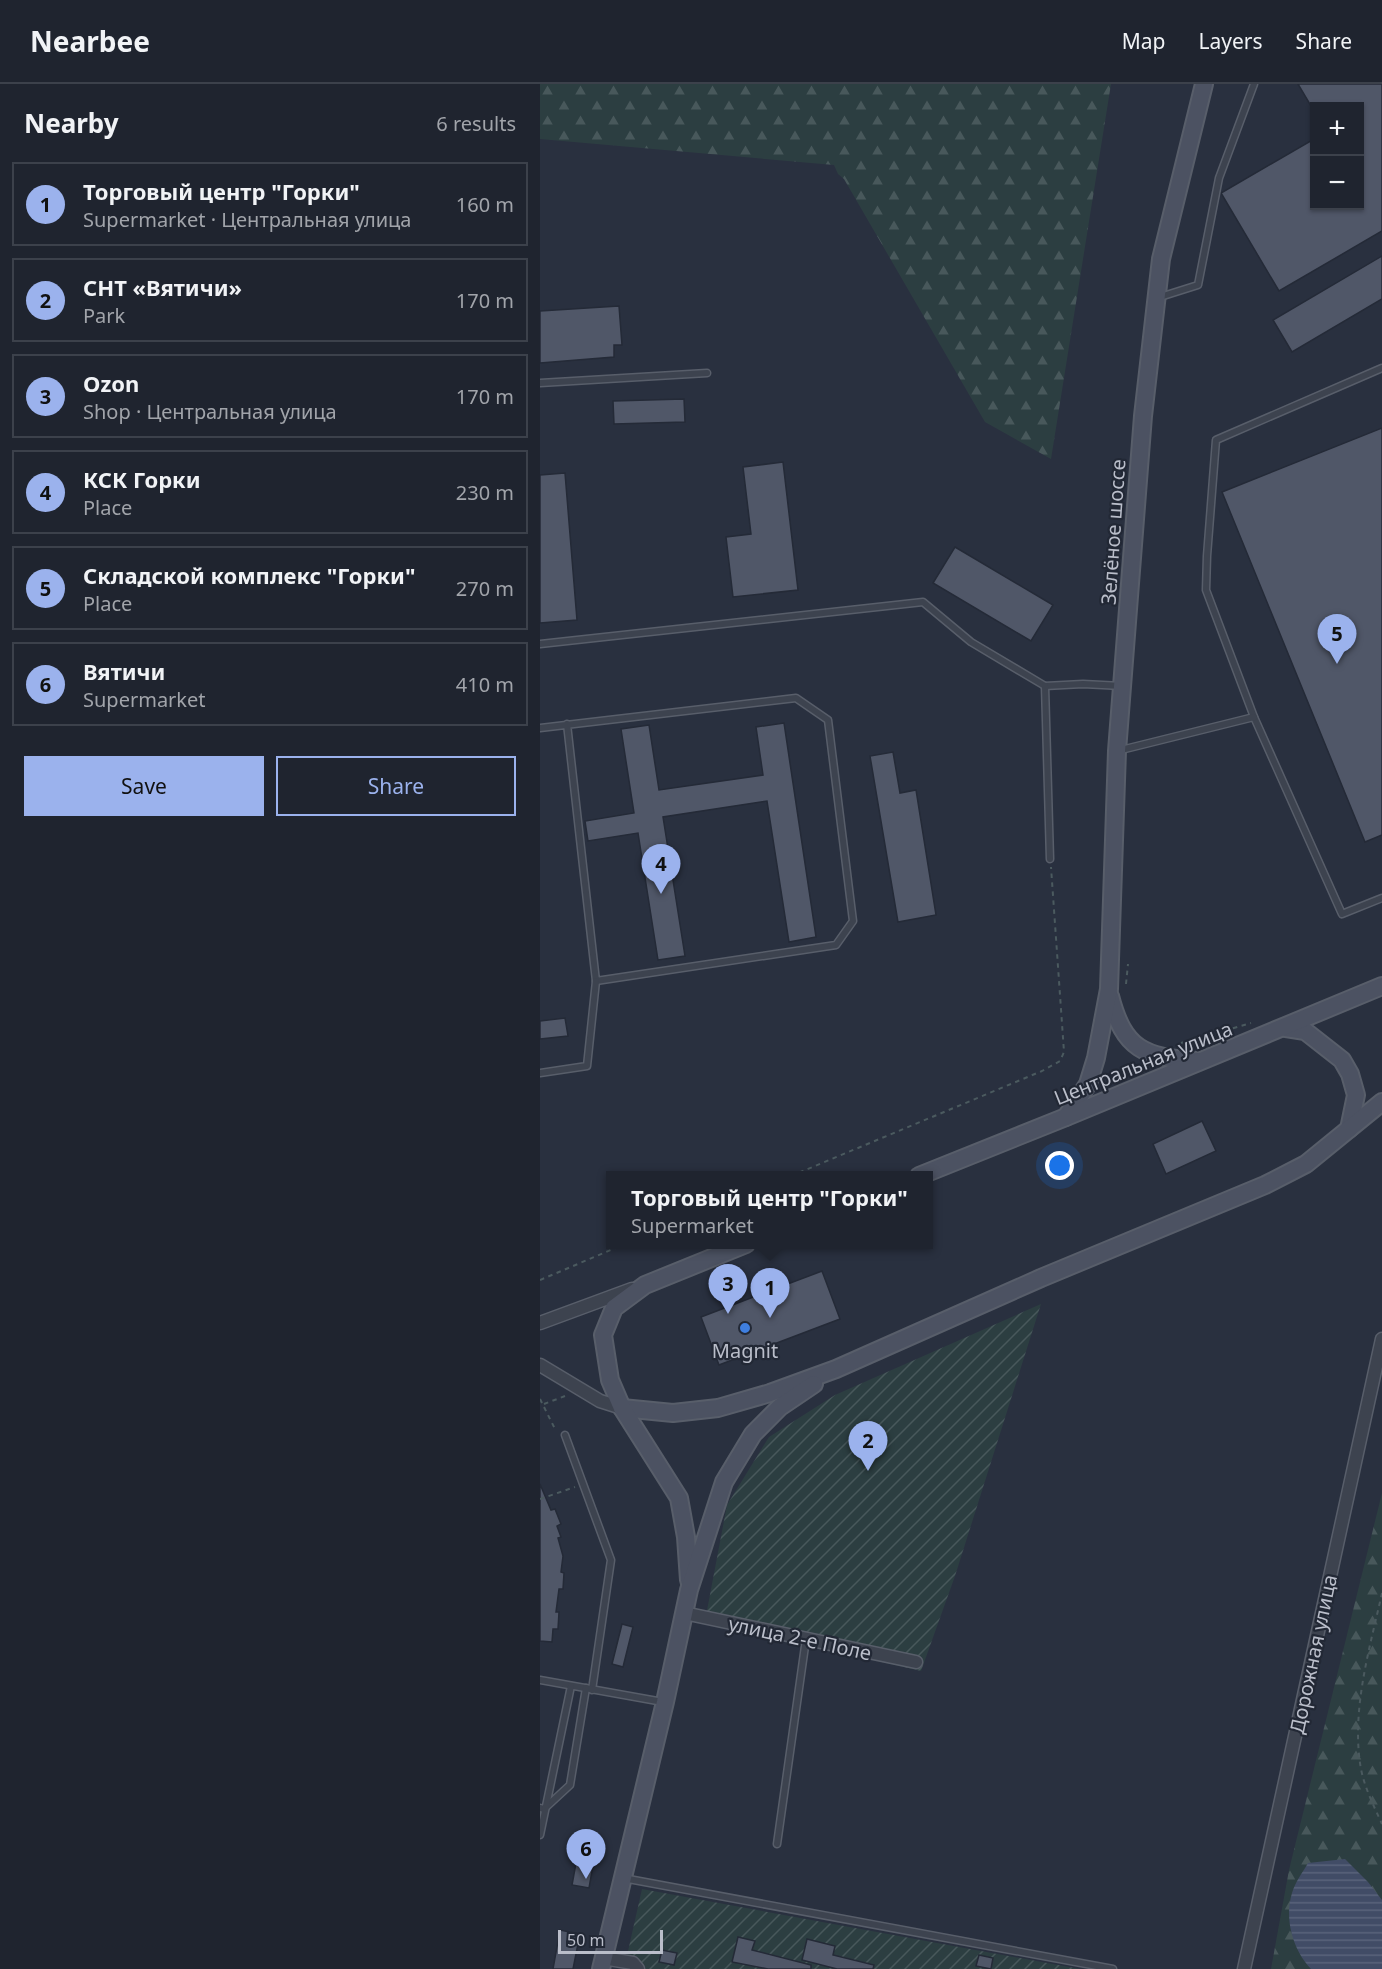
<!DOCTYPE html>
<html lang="en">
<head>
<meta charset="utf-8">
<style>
  body { margin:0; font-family:"Noto Sans",sans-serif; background:#2c303b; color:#f1f3f6 }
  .controls { position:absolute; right:18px; top:18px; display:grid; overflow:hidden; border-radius:0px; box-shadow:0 2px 4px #0004 }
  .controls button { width:54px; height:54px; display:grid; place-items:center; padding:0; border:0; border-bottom:2px solid #3c414b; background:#1f242f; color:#f1f3f6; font:30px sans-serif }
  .scale { position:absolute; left:18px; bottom:15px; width:105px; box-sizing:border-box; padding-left:6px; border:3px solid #babeca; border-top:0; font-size:16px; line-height:21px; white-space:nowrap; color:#babeca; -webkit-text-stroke:4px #222835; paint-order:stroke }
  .you { position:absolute; left:520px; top:1082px; width:21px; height:21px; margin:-15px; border:4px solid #fff; border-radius:50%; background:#1a73e8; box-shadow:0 0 0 9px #1a73e833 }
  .badge { display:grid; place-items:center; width:39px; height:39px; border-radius:50%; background:#9bb2ed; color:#111; font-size:20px; font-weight:700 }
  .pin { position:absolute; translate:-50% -50px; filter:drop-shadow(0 2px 3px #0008) }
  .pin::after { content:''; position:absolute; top:32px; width:21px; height:18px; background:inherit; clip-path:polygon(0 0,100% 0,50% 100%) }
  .popup { position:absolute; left:66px; top:1087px; width:327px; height:78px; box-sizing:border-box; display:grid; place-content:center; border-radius:0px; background:#1f242f; filter:drop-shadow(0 2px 4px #0005); font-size:20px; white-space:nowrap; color:#a1a4aa }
  .popup b { font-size:22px; color:#f1f3f6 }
  .popup::after { content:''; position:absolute; left:50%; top:100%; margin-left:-12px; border:12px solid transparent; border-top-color:#1f242f }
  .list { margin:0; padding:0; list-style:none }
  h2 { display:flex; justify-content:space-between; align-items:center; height:78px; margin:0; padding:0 24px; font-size:26px }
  h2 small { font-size:20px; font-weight:400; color:#a1a4aa }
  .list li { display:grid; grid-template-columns:39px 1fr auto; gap:18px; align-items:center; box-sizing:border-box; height:84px; margin:0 12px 12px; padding:0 12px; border:2px solid #3c414b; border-radius:0px }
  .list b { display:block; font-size:22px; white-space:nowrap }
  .list p { margin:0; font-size:20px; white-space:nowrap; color:#a1a4aa }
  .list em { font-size:20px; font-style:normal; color:#a1a4aa }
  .actions { display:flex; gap:12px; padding:18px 24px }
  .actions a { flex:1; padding:14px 0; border:2px solid #9bb2ed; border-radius:0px; text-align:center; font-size:21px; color:#9bb2ed }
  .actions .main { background:#9bb2ed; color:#111 }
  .map { position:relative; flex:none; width:842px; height:1885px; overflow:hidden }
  header { display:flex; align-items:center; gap:36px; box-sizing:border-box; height:84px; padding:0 30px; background:#1f242f; border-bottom:2px solid #3c414b }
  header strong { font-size:28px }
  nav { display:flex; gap:33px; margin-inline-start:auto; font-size:21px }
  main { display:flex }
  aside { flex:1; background:#1f242f }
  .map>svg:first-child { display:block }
  .forest { fill:url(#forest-firs) }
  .garden { fill:url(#garden-furrows) }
  .water { fill:url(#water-rules) }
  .building { fill:#505768; stroke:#242a37; stroke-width:1.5 }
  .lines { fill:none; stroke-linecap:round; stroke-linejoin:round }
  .lane-casing { stroke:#585e6a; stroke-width:9 }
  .street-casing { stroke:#585e6a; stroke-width:15 }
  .secondary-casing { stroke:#585e6a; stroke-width:20 }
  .path { stroke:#4b5a5f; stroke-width:2; stroke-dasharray:4.5 4.5; stroke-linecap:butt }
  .lane { stroke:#3d434f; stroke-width:6 }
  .street { stroke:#3d434f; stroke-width:12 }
  .secondary { stroke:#4c5262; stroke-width:16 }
  .shop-dot { fill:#3f7fe0; stroke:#222835; stroke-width:2 }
  .labels { text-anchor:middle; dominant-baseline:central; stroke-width:4.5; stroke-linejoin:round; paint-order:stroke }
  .street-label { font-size:20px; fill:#babeca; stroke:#222835 }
  .poi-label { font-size:20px; fill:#babeca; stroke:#222835 }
</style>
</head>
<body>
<header>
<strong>Nearbee</strong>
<nav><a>Map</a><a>Layers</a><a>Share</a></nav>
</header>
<main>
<aside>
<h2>Nearby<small>6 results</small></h2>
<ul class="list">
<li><span class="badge">1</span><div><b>Торговый центр &quot;Горки&quot;</b><p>Supermarket · Центральная улица</p></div><em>160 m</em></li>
<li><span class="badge">2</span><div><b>СНТ «Вятичи»</b><p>Park</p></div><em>170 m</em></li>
<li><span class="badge">3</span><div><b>Ozon</b><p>Shop · Центральная улица</p></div><em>170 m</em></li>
<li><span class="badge">4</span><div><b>КСК Горки</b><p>Place</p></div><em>230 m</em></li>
<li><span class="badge">5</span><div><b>Складской комплекс &quot;Горки&quot;</b><p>Place</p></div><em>270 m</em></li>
<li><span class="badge">6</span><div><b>Вятичи</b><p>Supermarket</p></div><em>410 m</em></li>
</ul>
<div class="actions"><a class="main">Save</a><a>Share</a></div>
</aside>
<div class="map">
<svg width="842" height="1885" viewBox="0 0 842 1885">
  <defs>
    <pattern id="forest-firs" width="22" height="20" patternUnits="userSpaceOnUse" patternTransform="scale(1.5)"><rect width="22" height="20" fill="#2c3e41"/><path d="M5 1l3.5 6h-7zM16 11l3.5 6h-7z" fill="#48585b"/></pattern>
    <pattern id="garden-furrows" width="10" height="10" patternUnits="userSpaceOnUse" patternTransform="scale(1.5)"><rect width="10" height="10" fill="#2c3e41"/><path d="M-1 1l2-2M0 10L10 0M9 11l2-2" fill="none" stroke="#48585b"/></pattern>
    <pattern id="water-rules" width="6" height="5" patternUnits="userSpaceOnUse" patternTransform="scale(1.5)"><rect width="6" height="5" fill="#414c66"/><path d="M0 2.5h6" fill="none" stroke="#5a647b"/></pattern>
  </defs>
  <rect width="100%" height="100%" fill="#29303f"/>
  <g class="forest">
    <polygon points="0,0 571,0 511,375 445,338 304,95 298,90 294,81 0,55"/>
    <polygon points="842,1409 842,1885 731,1885 749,1786"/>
  </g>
  <g class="garden">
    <polygon points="501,1220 415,1492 381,1587 165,1537 187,1421 229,1353 295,1311"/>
    <polygon points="102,1805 540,1885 84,1885"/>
  </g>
  <path class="water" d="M805 1775 828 1798 842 1816V1885H771C753 1866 744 1835 752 1809 755 1798 763 1788 768 1779Z"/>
  <g class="building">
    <polygon points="758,0 842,0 842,147 739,207 681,109 774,55 774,122 819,122 819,22 771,22"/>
    <polygon points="842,172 842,215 752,268 733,236"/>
    <polygon points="79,222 82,261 74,261 74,273 0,279 0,227"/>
    <polygon points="144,315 145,338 74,340 73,317"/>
    <polygon points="842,344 842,751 825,758 682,408"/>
    <polygon points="243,378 258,506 193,513 186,453 211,450 203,383"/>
    <polygon points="25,389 37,536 0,539 0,391"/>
    <polygon points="415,463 513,521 491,557 393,499"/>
    <polygon points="244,639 276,853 249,858 227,717 123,733 145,872 118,876 98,749 48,757 45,737 94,729 81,645 109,641 119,706 223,691 216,643"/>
    <polygon points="353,668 360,709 376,706 396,831 358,838 330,672"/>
    <polygon points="25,934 28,952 0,955 0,937"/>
    <polygon points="662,1037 676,1067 626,1090 613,1060"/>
    <polygon points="282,1187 300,1235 179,1281 161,1233"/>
    <polygon points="0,1400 11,1426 15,1425 21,1440 17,1442 21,1453 18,1454 23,1472 21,1488 24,1489 23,1505 19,1505 16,1528 19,1528 18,1545 13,1545 12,1558 0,1557"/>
    <polygon points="82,1540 93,1543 83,1583 72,1580"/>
    <polygon points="38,1768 55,1771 49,1804 32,1801"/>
    <polygon points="20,1846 40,1850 33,1885 13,1885"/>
    <polygon points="198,1853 215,1857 212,1866 271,1881 271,1885 228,1885 192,1878"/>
    <polygon points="267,1855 295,1862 293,1871 334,1881 333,1885 297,1885 262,1876"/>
    <polygon points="122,1866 137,1869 134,1881 119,1878"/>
    <polygon points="439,1871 453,1874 451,1885 436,1882"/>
  </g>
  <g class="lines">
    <g class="lane-casing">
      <g id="lane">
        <polyline points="620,213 658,201 679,94 714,0"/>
        <polyline points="842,284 676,356 667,472 666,506 714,633 802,830 842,814"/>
        <polyline points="0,299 167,289"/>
        <polyline points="0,560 383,518 431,558 505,602 543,600 582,602"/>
        <polyline points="505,602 510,775"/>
        <polyline points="0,644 256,614 288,636 313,837 296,861 56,897 27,640"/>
        <polyline points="577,667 714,633"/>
        <polyline points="0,989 47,982 56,897"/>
        <polyline points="25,1351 71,1476 52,1606"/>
        <polyline points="0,1596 123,1618"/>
        <polyline points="0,1724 4,1725 30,1701 46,1604"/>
        <polyline points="0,1751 31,1602"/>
        <polyline points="237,1760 266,1555"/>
        <polyline points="83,1794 573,1885"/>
      </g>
    </g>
    <g class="street-casing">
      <g id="street">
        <polyline points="0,1239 92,1205"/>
        <polyline points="0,1281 60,1317 82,1324"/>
        <polyline points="144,1529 376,1578"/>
        <polyline points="63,1874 93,1879 98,1885"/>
        <polyline points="704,1885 842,1255"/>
      </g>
    </g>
    <g class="secondary-casing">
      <g id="secondary">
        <path d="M570 912C584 966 604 973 657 977"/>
        <polyline points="746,944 765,947 802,976 810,990 816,1011 809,1045"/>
        <polyline points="526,1033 548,1000 556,974 569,905 577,667 603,332 621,175 664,0"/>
        <polyline points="379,1092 526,1033 842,902"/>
        <polyline points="82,1324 133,1329 178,1324 230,1309 296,1285 501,1194 725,1101 766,1080 842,1018"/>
        <polyline points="149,1496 146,1453 139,1414 82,1324 70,1296 63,1251 74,1224 105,1201 206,1160"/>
        <polyline points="61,1885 125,1618 149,1506 184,1398 213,1350 240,1323 274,1300"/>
      </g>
    </g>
    <g class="path">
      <polyline points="586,900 588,880"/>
      <polyline points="641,959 711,939"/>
      <polyline points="251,1092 502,987 520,977 524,968 511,783"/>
      <polyline points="0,1196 85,1160"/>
      <polyline points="0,1315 16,1347"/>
      <polyline points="4,1320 25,1312"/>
      <polyline points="0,1415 35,1403"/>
      <path d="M842 1509C830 1563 812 1623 820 1679 823 1701 833 1720 842 1740"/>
    </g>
    <use href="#lane" class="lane"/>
    <use href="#street" class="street"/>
    <use href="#secondary" class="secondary"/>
  </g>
  <circle class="shop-dot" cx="205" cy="1244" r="6"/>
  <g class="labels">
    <g class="street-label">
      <text transform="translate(573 448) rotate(-86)">Зелёное шоссе</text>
      <text transform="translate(603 979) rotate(-22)">Центральная улица</text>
      <text transform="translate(260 1554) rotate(12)">улица 2-е Поле</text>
      <text transform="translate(773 1570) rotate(-78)">Дорожная улица</text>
    </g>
    <g class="poi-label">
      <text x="205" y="1266">Magnit</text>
    </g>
  </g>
</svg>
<div class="controls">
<button>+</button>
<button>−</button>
</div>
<div class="scale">50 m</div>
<div class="you"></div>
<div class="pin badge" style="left:230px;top:1234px">1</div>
<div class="popup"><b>Торговый центр &quot;Горки&quot;</b>Supermarket</div>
<div class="pin badge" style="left:328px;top:1387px">2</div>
<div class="pin badge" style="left:188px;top:1230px">3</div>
<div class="pin badge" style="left:121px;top:810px">4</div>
<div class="pin badge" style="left:797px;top:580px">5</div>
<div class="pin badge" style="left:46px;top:1795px">6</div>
</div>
</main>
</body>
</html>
